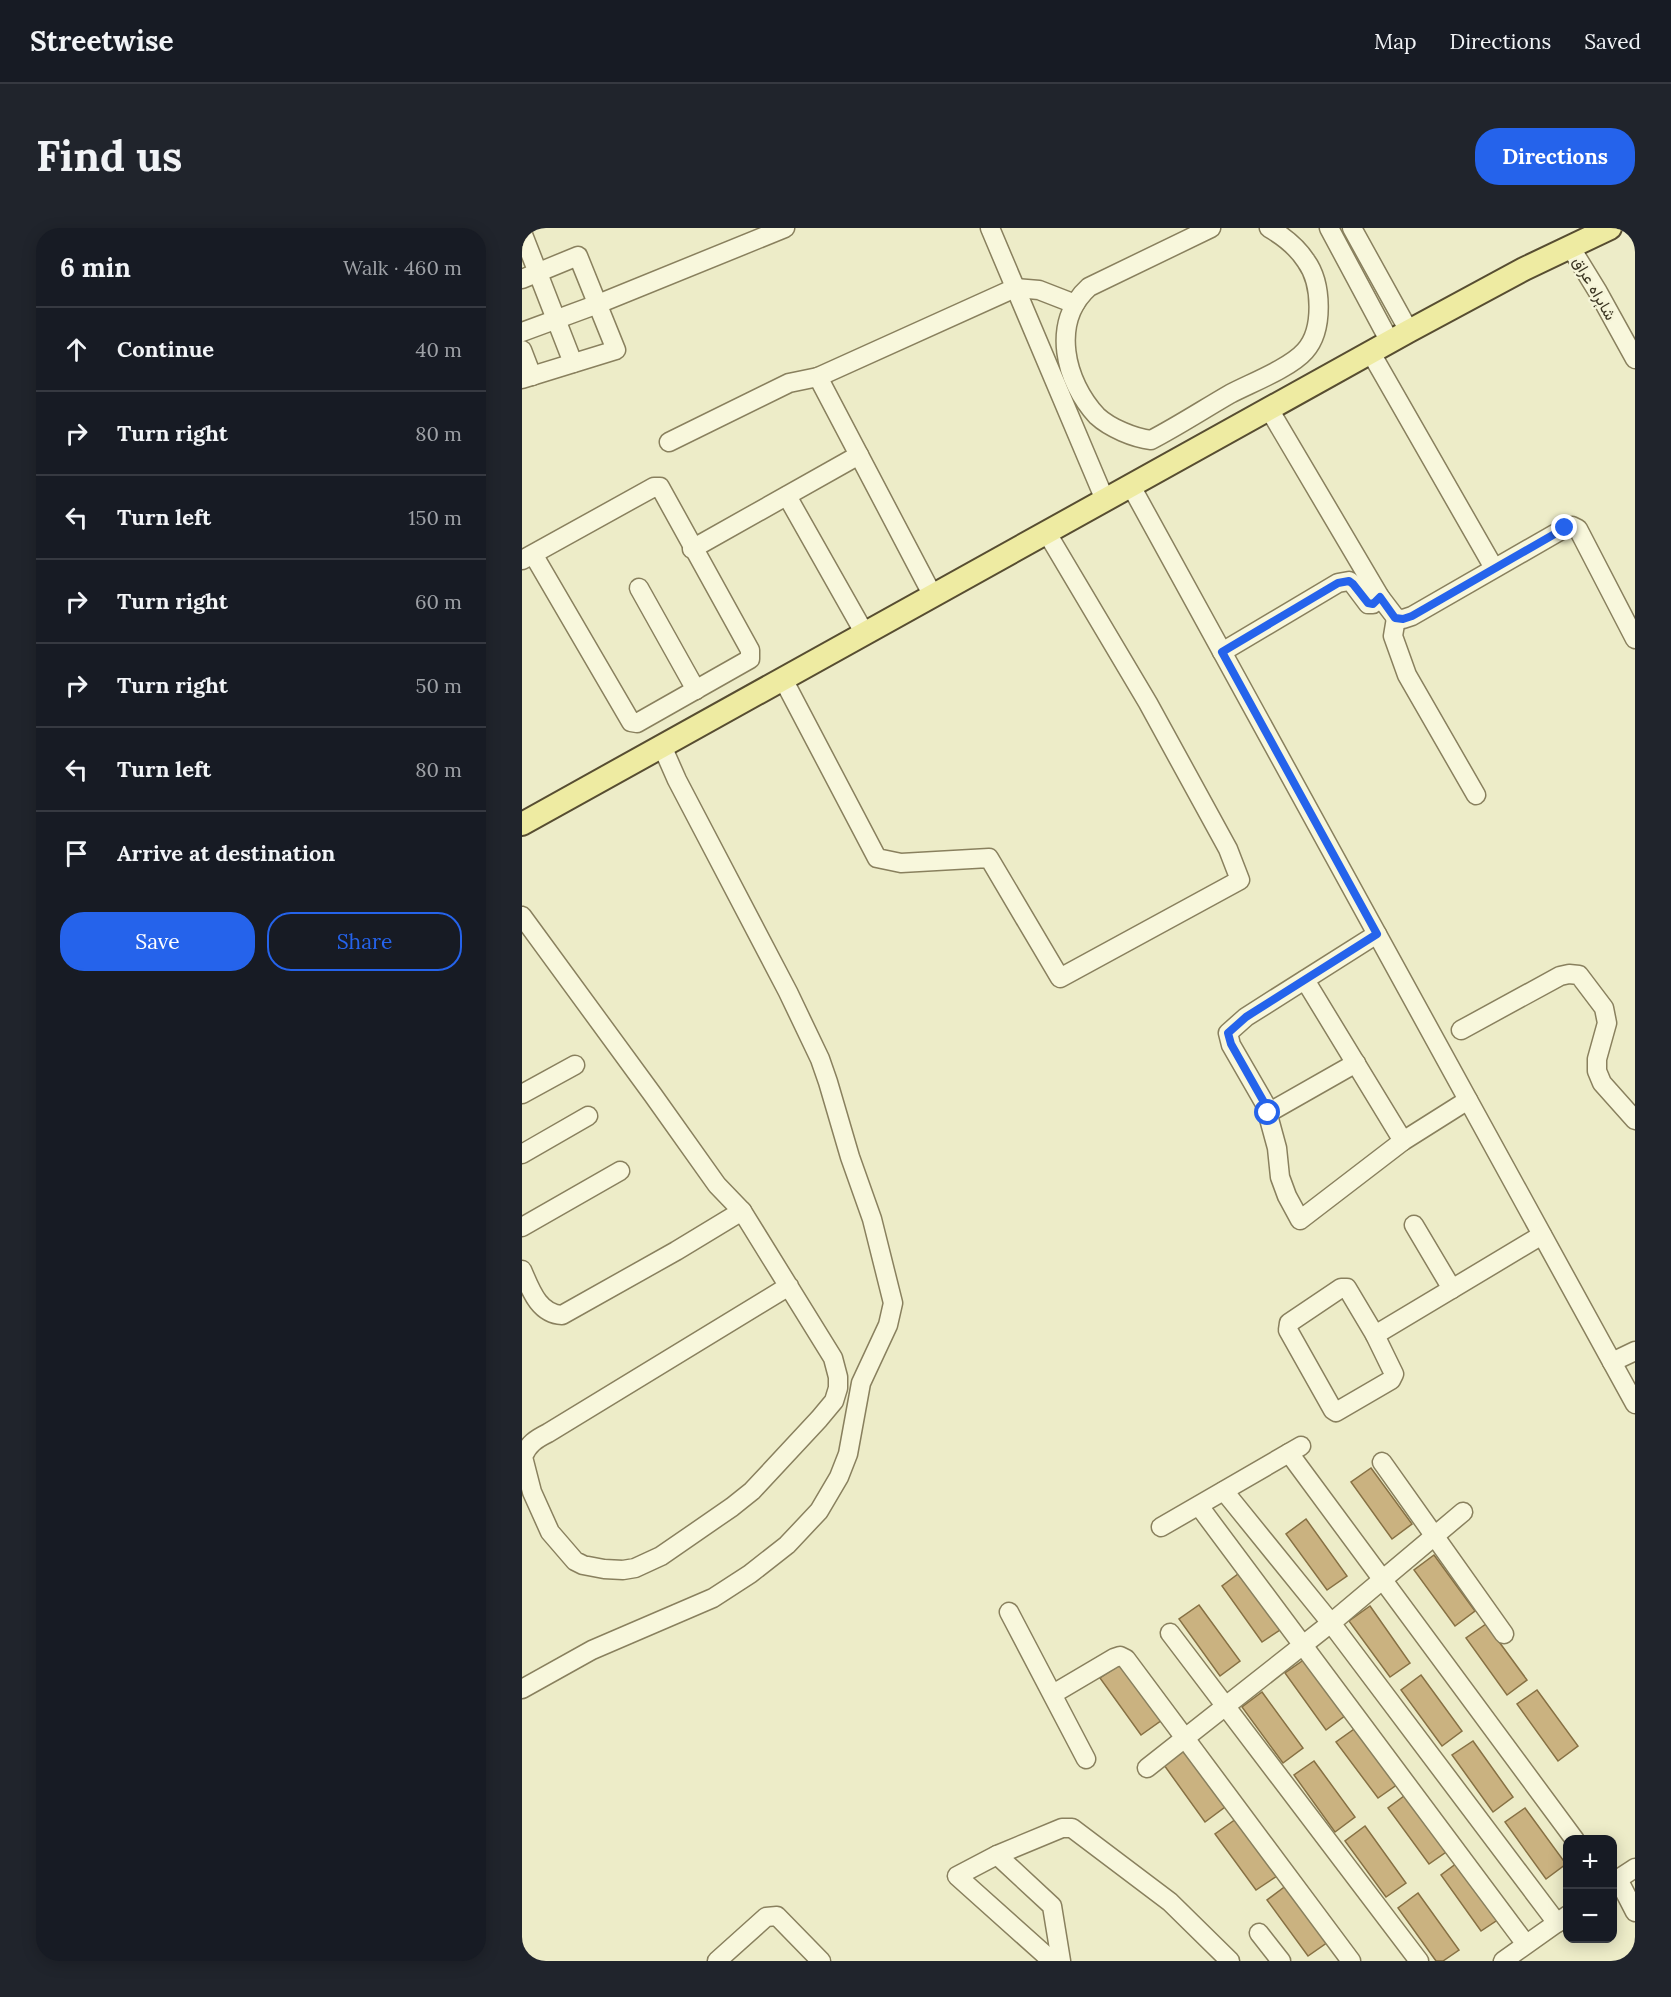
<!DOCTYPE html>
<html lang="en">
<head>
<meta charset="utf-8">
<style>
  body { margin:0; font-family:Lora,Vazirmatn,serif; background:#20242c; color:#f1f3f6 }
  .controls { position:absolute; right:18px; bottom:18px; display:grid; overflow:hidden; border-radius:12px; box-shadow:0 3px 15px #0003 }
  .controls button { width:54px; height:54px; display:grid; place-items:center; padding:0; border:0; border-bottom:2px solid #363941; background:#171b24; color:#f1f3f6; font:30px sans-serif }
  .stop { position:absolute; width:18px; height:18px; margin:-14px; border:4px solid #2563eb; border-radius:50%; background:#fff }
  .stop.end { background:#2563eb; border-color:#fff; box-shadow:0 2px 6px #0008 }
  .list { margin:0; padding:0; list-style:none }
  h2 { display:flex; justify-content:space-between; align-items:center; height:78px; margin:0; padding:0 24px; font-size:26px }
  h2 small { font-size:20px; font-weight:400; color:#9ea1a6 }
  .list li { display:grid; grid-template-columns:39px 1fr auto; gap:18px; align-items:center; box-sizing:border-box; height:84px; padding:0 24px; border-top:2px solid #363941 }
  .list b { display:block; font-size:22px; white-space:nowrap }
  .list em { font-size:20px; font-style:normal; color:#9ea1a6 }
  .actions { display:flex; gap:12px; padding:18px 24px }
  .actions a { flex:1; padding:14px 0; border:2px solid #2563eb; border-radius:24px; text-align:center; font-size:21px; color:#2563eb }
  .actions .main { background:#2563eb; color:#fff }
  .icon { flex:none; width:33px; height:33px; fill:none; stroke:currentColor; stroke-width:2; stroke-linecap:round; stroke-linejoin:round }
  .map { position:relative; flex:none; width:1113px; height:1733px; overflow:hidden; border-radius:24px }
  header { display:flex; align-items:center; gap:36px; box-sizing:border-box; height:84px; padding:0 30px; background:#171b24; border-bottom:2px solid #363941 }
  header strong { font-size:28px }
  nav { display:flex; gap:33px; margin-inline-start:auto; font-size:21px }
  .intro { display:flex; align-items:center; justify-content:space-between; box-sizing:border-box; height:144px; padding:0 36px }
  h1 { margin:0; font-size:42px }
  .button { padding:15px 27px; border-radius:24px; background:#2563eb; color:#fff; font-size:21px; font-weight:700 }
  main { display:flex; gap:36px; padding:0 36px }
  aside { flex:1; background:#171b24; border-radius:24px; box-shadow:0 3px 15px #0003 }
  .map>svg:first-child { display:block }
  .building { fill:#cab280; stroke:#877144; stroke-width:1.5 }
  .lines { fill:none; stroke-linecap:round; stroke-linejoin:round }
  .minor-casing { stroke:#89805e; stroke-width:21 }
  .major-casing { stroke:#574d31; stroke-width:26 }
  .minor { stroke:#f8f7dc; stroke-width:18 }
  .major { stroke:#eeeba2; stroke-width:22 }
  .route { stroke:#2563eb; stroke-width:8 }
  .labels { text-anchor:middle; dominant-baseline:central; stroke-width:4.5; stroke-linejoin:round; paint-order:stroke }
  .street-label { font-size:16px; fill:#3a3421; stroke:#f5f4d8 }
</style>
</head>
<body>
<header>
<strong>Streetwise</strong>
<nav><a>Map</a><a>Directions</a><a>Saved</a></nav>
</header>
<div class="intro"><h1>Find us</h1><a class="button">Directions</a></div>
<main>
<aside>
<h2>6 min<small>Walk · 460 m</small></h2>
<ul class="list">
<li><svg class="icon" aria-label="ahead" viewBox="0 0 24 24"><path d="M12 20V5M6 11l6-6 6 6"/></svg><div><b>Continue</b></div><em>40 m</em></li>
<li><svg class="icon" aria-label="right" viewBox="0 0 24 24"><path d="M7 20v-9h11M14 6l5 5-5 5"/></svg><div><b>Turn right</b></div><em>80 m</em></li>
<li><svg class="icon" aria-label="left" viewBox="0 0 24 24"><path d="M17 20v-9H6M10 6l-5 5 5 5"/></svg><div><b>Turn left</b></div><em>150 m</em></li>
<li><svg class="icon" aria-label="right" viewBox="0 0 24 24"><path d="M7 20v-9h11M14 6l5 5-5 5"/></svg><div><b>Turn right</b></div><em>60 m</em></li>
<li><svg class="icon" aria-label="right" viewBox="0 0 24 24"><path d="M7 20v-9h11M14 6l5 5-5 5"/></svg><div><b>Turn right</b></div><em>50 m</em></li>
<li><svg class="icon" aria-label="left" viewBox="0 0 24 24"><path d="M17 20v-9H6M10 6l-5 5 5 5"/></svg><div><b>Turn left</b></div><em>80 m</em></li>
<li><svg class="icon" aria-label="arrive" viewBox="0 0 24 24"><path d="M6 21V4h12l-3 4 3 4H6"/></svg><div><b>Arrive at destination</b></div></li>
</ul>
<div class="actions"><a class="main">Save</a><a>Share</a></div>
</aside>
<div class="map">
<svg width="1113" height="1733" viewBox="0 0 1113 1733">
  <rect width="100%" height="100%" fill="#edecc8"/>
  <g class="building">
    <polygon points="849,1240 890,1296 870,1311 829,1254"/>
    <polygon points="784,1291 825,1348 805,1362 764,1306"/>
    <polygon points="912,1327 953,1383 933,1398 892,1342"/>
    <polygon points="720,1343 761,1400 740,1414 700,1358"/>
    <polygon points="677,1377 718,1433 698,1448 657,1391"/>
    <polygon points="848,1378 888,1435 868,1449 827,1393"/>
    <polygon points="964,1396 1005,1452 985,1467 944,1410"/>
    <polygon points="783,1431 824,1487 804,1502 763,1445"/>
    <polygon points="599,1436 640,1492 619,1507 578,1450"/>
    <polygon points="899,1447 940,1503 920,1518 879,1462"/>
    <polygon points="1015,1462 1056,1518 1036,1533 995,1476"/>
    <polygon points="740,1464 781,1520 761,1535 720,1479"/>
    <polygon points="835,1499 876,1556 856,1570 814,1514"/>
    <polygon points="951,1513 991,1569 971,1584 930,1527"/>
    <polygon points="662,1523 703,1579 683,1594 642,1537"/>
    <polygon points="792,1533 833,1589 813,1604 772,1547"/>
    <polygon points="886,1565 927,1622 907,1636 866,1580"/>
    <polygon points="1003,1580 1044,1636 1024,1651 983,1594"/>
    <polygon points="714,1591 755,1648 734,1662 693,1606"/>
    <polygon points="843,1598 884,1655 864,1669 823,1613"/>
    <polygon points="939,1632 980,1689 959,1703 919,1647"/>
    <polygon points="765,1657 806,1714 786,1728 745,1672"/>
    <polygon points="896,1665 937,1722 921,1733 914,1733 876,1680"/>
  </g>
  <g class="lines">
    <g class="minor-casing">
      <g id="minor">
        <polyline points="468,0 583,272"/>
        <path d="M689 0 567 59C528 94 543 154 575 188 588 200 612 210 629 212 656 198 682 181 708 166 729 155 768 140 783 123 802 102 800 55 784 33 775 19 761 8 747 0"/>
        <polyline points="807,0 868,114"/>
        <polyline points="830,0 887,103"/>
        <polyline points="0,4 51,135"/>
        <polyline points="1049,20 1076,64 1113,131"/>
        <polyline points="0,51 56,28 94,122 0,151"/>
        <polyline points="0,104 76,76 263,0"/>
        <polyline points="0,122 10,148"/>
        <polyline points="849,125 972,340"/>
        <polyline points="296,149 411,368"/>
        <polyline points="747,181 858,369 874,390 881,391 890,388 1043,300 1050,298 1056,301 1113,411"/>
        <polyline points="147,214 267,155 296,149 493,60 517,62 553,76"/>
        <polyline points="609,258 1113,1176"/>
        <polyline points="265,268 343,406"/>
        <polyline points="170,321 337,227"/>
        <polyline points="0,332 132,259 138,259 228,422 228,431 115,495 109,494 11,326"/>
        <polyline points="117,360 174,462"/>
        <polyline points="874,390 871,408 885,447 954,567"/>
        <polyline points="700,424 816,355 827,353 831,356 846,376 851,376 858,369"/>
        <polyline points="261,451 355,630 379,635 467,630 538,750 718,652 706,621 626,475 525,305"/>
        <path d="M0 688 131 867 195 957 220 983 311 1130 316 1149V1160L312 1173 297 1191 230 1263 210 1279 139 1328 113 1340 101 1342 82 1341 61 1337 53 1333 28 1304 10 1264 1 1229C6 1216 14 1211 26 1205L267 1058"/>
        <polyline points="855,706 724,789 706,805 709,817 743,876 755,920 758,949 765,968 778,992 881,913 946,872"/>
        <polyline points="783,752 881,913"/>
        <polyline points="939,802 1038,748 1047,746 1057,747 1082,780 1085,795 1075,831 1075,843 1080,855 1113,892"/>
        <polyline points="0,866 53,837"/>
        <polyline points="746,885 834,835"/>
        <polyline points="0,926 66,888"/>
        <polyline points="892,997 930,1061"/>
        <polyline points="0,999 98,943"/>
        <path d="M0 1042C8 1060 16 1086 40 1087L154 1023 220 983"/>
        <polygon points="819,1060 825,1060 853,1107 872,1146 869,1152 814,1184 811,1182 766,1102 767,1095"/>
        <polyline points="853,1107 1020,1007"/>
        <polyline points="1090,1134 1113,1123"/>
        <polyline points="767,1225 1053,1612"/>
        <polyline points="860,1234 982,1406"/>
        <polyline points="702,1263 809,1395 1035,1695"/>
        <polyline points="677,1278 1003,1715"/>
        <polyline points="639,1299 779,1218"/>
        <polyline points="487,1384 564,1531"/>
        <polyline points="648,1405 897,1733"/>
        <polyline points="0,1461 70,1422 191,1370 228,1346 265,1317 297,1283 317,1249 326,1226 339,1155 366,1097 371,1075 350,991 328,929 306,854 298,831 266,764 155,552 140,518"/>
        <polyline points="531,1466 592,1430 598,1428 604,1431 829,1733"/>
        <polyline points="625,1540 809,1395 941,1284"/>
        <polyline points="475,1627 530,1678 539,1733"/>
        <polyline points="1096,1651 1113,1684"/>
        <polyline points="1090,1655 1113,1640"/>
        <polyline points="737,1705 759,1733"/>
        <polyline points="195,1733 244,1689 255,1688 299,1733"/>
        <polyline points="530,1733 435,1648 475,1627 540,1600 550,1600 648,1674 708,1733"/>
        <polyline points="981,1733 1046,1687"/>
      </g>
    </g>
    <g class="major-casing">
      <polyline id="major" points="0,596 887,103 1002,41 1088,0"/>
    </g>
    <use href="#minor" class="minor"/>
    <use href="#major" class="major"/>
  </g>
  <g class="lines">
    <polyline class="route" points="746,885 743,876 709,816 706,805 724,789 855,706 700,424 816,355 827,353 831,356 846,375 851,376 858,369 873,390 881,391 890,388 1043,300"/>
  </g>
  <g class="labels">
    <g class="street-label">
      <text transform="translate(1073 60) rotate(60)">شاہراہ عراق</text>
    </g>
  </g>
</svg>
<div class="controls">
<button>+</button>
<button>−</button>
</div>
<div class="stop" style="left:746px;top:885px"></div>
<div class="stop end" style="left:1043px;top:300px"></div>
</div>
</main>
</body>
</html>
